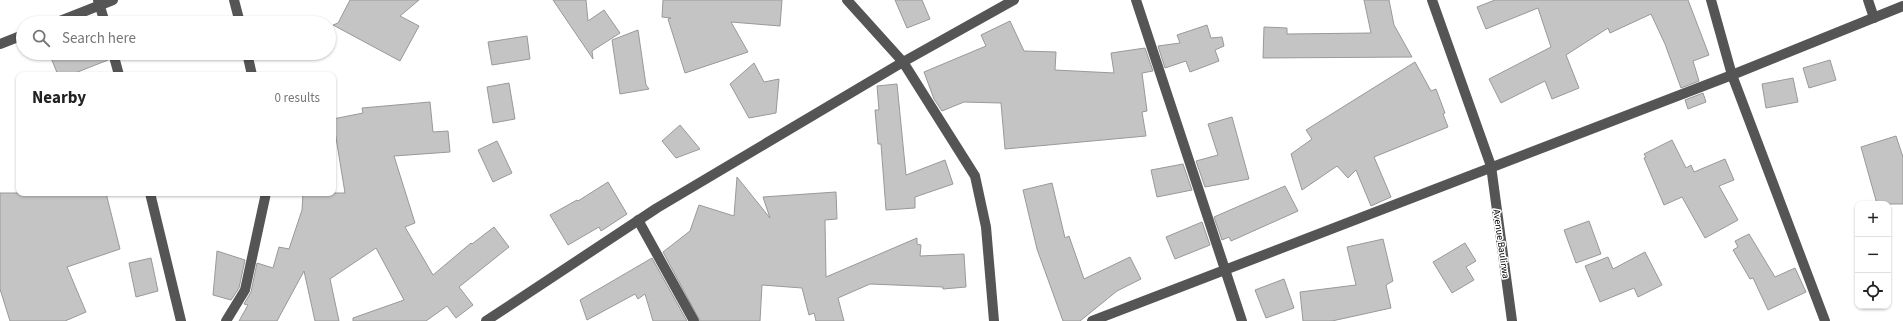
<!DOCTYPE html>
<html lang="en">
<head>
<meta charset="utf-8">
<style>
  body { margin:0; font-family:"Source Sans 3",sans-serif; background:#f2f2f2; color:#222 }
  .controls { position:absolute; right:12px; bottom:12px; display:grid; overflow:hidden; border-radius:8px; box-shadow:0 1px 3px #0004 }
  .controls button { width:36px; height:36px; display:grid; place-items:center; padding:0; border:0; border-bottom:1px solid #e0e0e0; background:#fff; color:#222; font:20px sans-serif }
  .list { margin:0; padding:0; list-style:none }
  h2 { display:flex; justify-content:space-between; align-items:center; height:52px; margin:0; padding:0 16px; font-size:17px }
  h2 small { font-size:13px; font-weight:400; color:#767676 }
  .icon { flex:none; width:22px; height:22px; fill:none; stroke:currentColor; stroke-width:2; stroke-linecap:round; stroke-linejoin:round }
  .map { position:relative; flex:none; width:1903px; height:321px; overflow:hidden }
  .search { position:absolute; background:#fff; box-shadow:0 1px 3px #0004; left:16px; top:16px; width:320px; height:44px; display:flex; align-items:center; gap:10px; box-sizing:border-box; padding:0 14px; border-radius:22px; color:#767676; font-size:15px }
  .panel { position:absolute; background:#fff; box-shadow:0 1px 3px #0004; left:16px; top:72px; width:320px; height:124px; border-radius:8px }
  .map>svg:first-child { display:block }
  .building { fill:#c4c4c4; stroke:#999 }
  .lines { fill:none; stroke-linecap:round; stroke-linejoin:round }
  .minor { stroke:#555; stroke-width:10 }
  .labels { text-anchor:middle; dominant-baseline:central; stroke-width:3; stroke-linejoin:round; paint-order:stroke }
  .street-label { font-size:10px; fill:#000; stroke:#fff }
</style>
</head>
<body>
<div class="map">
<svg width="1903" height="321" viewBox="0 0 1903 321">
  <rect width="100%" height="100%" fill="#fff"/>
  <g class="building">
    <polygon points="350,0 419,0 400,16 419,26 400,61 333,25 338,23"/>
    <polygon points="553,0 586,0 588,21 604,10 620,33 592,51 593,59"/>
    <polygon points="663,0 782,0 780,26 731,22 748,52 685,73 668,19 671,18 662,17"/>
    <polygon points="895,0 922,0 930,19 907,28"/>
    <polygon points="1364,0 1389,0 1394,25 1412,57 1263,58 1264,27 1287,28 1287,34 1371,33"/>
    <polygon points="1495,0 1688,0 1709,55 1693,61 1699,81 1681,88 1665,44 1651,14 1610,33 1608,28 1566,55 1579,88 1552,99 1545,81 1501,103 1489,79 1551,47 1538,8 1486,29 1477,7"/>
    <polygon points="1010,21 1024,51 1056,52 1055,70 1114,73 1111,53 1145,48 1153,71 1142,73 1147,111 1142,112 1146,136 1005,149 1001,103 964,102 942,111 934,99 924,72 986,46 981,35"/>
    <polygon points="1207,25 1211,38 1222,37 1224,46 1215,50 1219,61 1190,72 1186,61 1165,68 1158,46 1180,43 1177,35"/>
    <polygon points="638,30 646,85 649,89 620,94 612,40"/>
    <polygon points="527,36 530,59 492,65 488,42"/>
    <polygon points="49,53 107,53 108,60 70,75 58,75"/>
    <polygon points="1830,60 1836,80 1809,88 1803,68"/>
    <polygon points="1415,62 1431,91 1436,89 1445,113 1443,114 1448,127 1374,157 1391,197 1371,206 1356,170 1348,178 1337,166 1302,190 1291,154 1312,139 1306,130"/>
    <polygon points="754,63 764,82 779,79 776,113 749,118 730,84"/>
    <polygon points="1793,78 1798,102 1766,108 1762,84"/>
    <polygon points="509,83 515,119 493,123 487,87"/>
    <polygon points="897,84 906,175 945,160 953,184 915,197 915,208 886,210 881,144 878,144 875,110 879,110 877,86"/>
    <polygon points="1703,93 1706,102 1688,109 1685,100"/>
    <polygon points="430,102 433,132 448,131 450,152 394,156 415,223 405,227 433,275 471,243 472,244 494,227 509,247 459,287 473,305 456,318 447,306 426,321 353,321 353,318 404,300 376,248 330,279 339,321 315,321 304,271 277,321 239,321 248,305 244,304 251,292 257,263 273,268 279,247 289,249 302,210 303,193 345,193 333,119 363,113 362,108"/>
    <polygon points="1232,117 1249,179 1205,187 1196,161 1218,155 1208,124"/>
    <polygon points="680,125 700,149 676,158 662,141"/>
    <polygon points="1896,136 1903,157 1903,204 1877,204 1861,147"/>
    <polygon points="1672,140 1686,168 1691,165 1694,172 1725,159 1734,180 1719,186 1738,220 1705,238 1682,197 1664,205 1644,158 1646,157 1644,154"/>
    <polygon points="497,141 512,173 493,182 478,150"/>
    <polygon points="1183,164 1192,190 1157,197 1151,170"/>
    <polygon points="737,177 770,218 763,197 836,192 837,219 825,220 826,277 917,238 917,244 921,245 920,256 964,254 966,287 943,289 943,287 870,284 838,298 844,321 816,321 814,313 809,315 802,288 762,285 760,321 700,321 663,252 690,231 699,205 734,216"/>
    <polygon points="608,182 627,214 601,231 599,227 568,245 550,215 577,200 578,201"/>
    <polygon points="1052,183 1065,238 1069,236 1084,279 1130,257 1141,279 1117,291 1080,321 1063,321 1037,249 1023,190"/>
    <polygon points="1285,186 1298,211 1231,241 1229,237 1222,240 1214,217"/>
    <polygon points="0,193 106,193 120,249 67,267 86,312 65,321 10,321 0,289"/>
    <polygon points="1589,221 1601,254 1576,263 1564,230"/>
    <polygon points="1202,222 1210,245 1175,259 1166,237"/>
    <polygon points="1749,234 1775,277 1795,268 1806,292 1768,310 1753,278 1750,279 1733,250 1738,247 1735,241"/>
    <polygon points="1383,239 1393,281 1386,285 1391,308 1332,321 1303,321 1300,292 1356,285 1347,247"/>
    <polygon points="1465,243 1476,261 1466,267 1474,280 1452,293 1433,262"/>
    <polygon points="217,251 245,260 239,288 231,300 213,295"/>
    <polygon points="1645,252 1662,285 1638,297 1634,288 1600,302 1585,266 1608,257 1613,269"/>
    <polygon points="151,258 158,291 136,297 129,263"/>
    <polygon points="652,258 687,321 653,321 645,294 638,299 635,294 587,320 580,300"/>
    <polygon points="1284,279 1294,308 1266,318 1255,290"/>
  </g>
  <g class="lines">
    <g class="minor">
      <polyline points="98,0 105,23"/>
      <polyline points="234,0 240,23"/>
      <polyline points="847,0 903,62 975,176 986,227 994,321"/>
      <polyline points="1136,0 1242,321"/>
      <polyline points="1432,0 1491,166 1512,321"/>
      <polyline points="1711,0 1732,75 1825,321"/>
      <polyline points="1868,0 1874,18"/>
      <polyline points="55,23 113,0"/>
      <polyline points="0,44 23,35"/>
      <polyline points="113,53 119,75"/>
      <polyline points="247,53 252,75"/>
      <polyline points="150,193 181,321"/>
      <polyline points="638,220 694,321"/>
      <polyline points="226,321 245,290 266,193"/>
      <polyline points="486,321 657,208 903,62 1014,0"/>
      <polyline points="1092,321 1732,75 1903,6"/>
    </g>
  </g>
  <g class="labels">
    <g class="street-label">
      <text transform="translate(1501 244) rotate(82)">Avenue Baulirwa</text>
    </g>
  </g>
</svg>
<div class="controls">
<button>+</button>
<button>−</button>
<button><svg class="icon" aria-label="locate" viewBox="0 0 24 24"><circle cx="12" cy="12" r="6"/><path d="M12 2v4M12 18v4M2 12h4M18 12h4"/></svg></button>
</div>
<div class="search"><svg class="icon" aria-label="search" viewBox="0 0 24 24"><circle cx="10" cy="10" r="6"/><path d="M15 15l6 6"/></svg>Search here</div>
<section class="panel">
<h2>Nearby<small>0 results</small></h2>
<ul class="list">
</ul>
</section>
</div>
</body>
</html>
